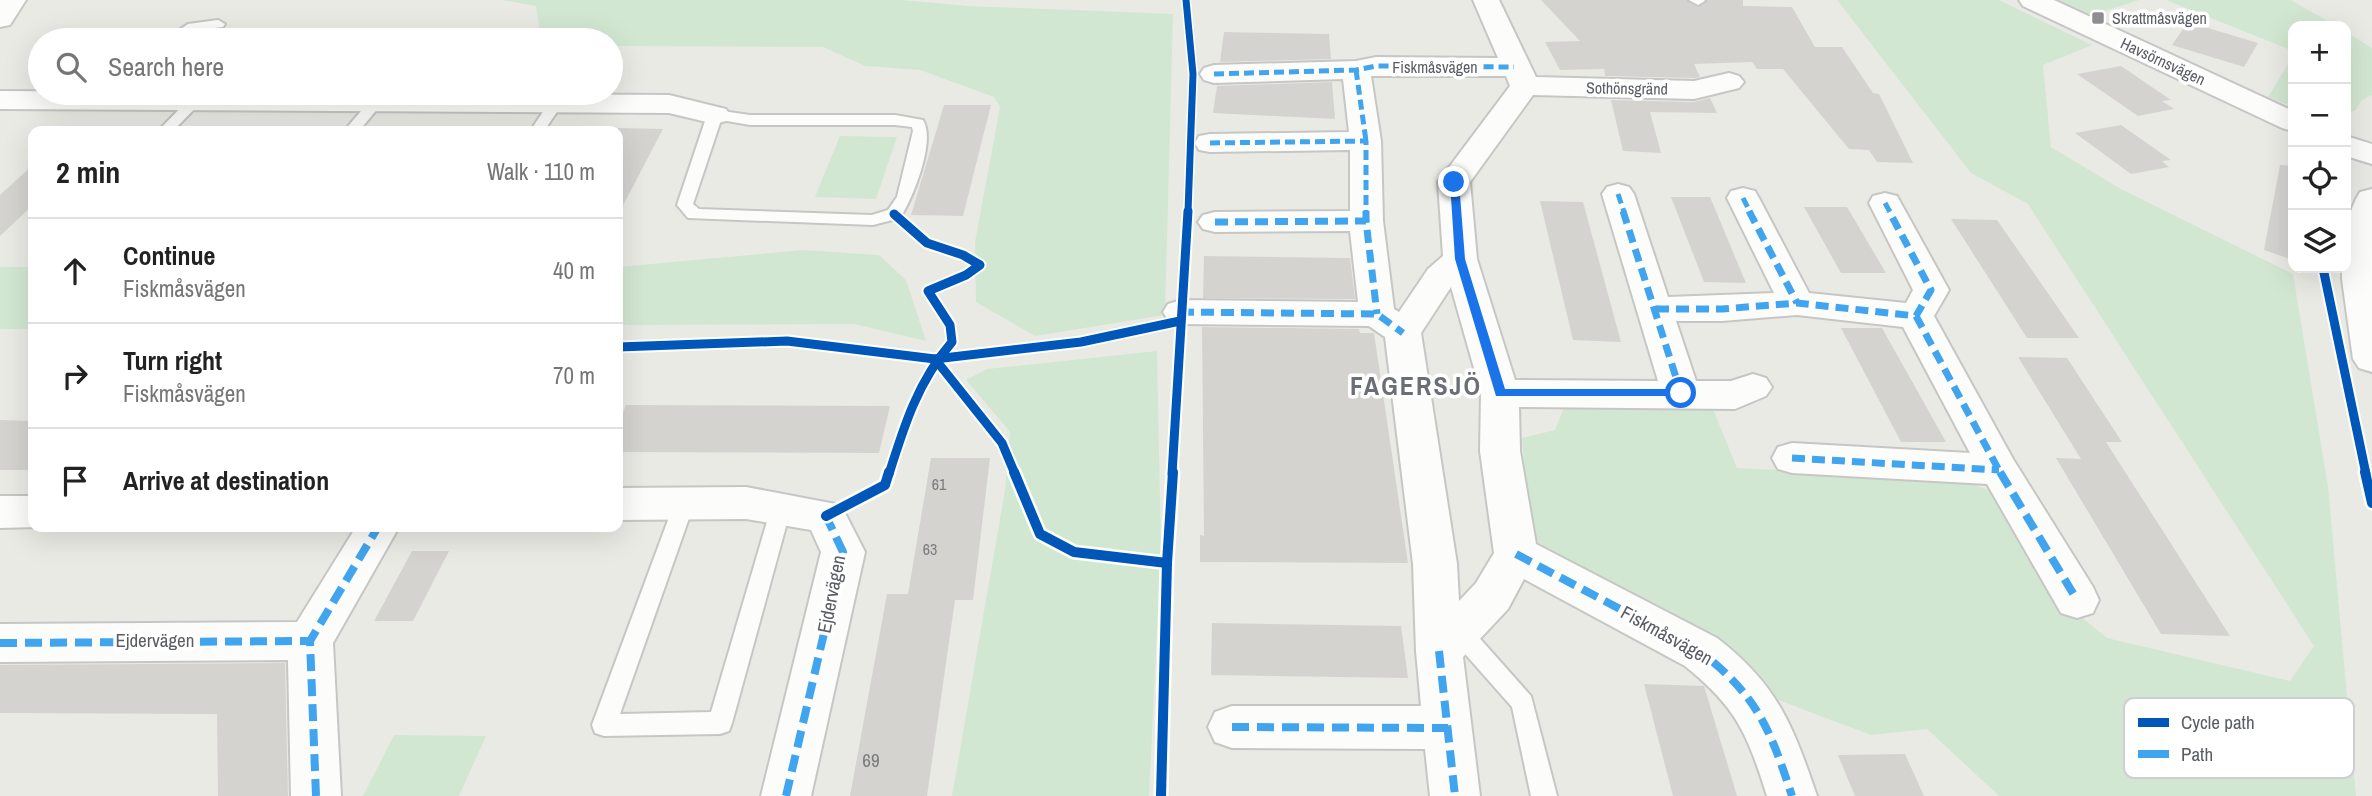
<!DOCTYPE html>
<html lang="en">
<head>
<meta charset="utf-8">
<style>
  body { margin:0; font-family:"Archivo Narrow",sans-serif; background:#f2f2f2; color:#222 }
  .controls { position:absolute; right:21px; top:21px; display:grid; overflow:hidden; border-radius:14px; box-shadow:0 7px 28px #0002 }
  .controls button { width:63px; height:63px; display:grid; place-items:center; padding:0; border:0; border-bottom:2px solid #e0e0e0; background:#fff; color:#222; font:35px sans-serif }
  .stop { position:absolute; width:21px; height:21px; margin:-16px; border:5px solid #1a73e8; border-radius:50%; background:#fff }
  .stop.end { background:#1a73e8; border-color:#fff; box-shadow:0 2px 7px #0008 }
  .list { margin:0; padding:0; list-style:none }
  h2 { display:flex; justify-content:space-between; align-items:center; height:91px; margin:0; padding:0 28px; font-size:30px }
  h2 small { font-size:23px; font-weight:400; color:#767676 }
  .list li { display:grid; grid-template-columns:46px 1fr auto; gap:21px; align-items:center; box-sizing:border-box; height:105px; padding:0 28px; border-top:2px solid #e0e0e0 }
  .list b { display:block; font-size:26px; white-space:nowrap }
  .list p { margin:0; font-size:23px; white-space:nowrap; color:#767676 }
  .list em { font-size:23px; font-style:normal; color:#767676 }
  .icon { flex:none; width:38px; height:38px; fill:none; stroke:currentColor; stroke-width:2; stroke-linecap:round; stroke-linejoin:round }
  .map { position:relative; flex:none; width:2372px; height:796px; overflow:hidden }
  .search { position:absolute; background:#fff; box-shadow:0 7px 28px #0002; left:28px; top:28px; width:595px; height:77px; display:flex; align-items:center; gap:18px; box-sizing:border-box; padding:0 24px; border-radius:38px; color:#767676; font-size:26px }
  .panel { position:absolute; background:#fff; box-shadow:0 7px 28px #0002; left:28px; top:126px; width:595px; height:406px; border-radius:14px }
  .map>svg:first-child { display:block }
  .green { fill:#d2e7d2 }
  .building { fill:#d4d3d0 }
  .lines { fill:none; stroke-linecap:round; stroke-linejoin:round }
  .service-casing { stroke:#c6c7c5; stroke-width:4 }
  .minor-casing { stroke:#c6c7c5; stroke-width:4 }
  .secondary-casing { stroke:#c7c7c6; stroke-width:4 }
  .service { fill:#fcfcfb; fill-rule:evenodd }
  .minor { fill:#fcfcfb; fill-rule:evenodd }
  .secondary { fill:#fcfcfb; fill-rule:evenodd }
  .quiet-far2 { stroke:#40a5ee; stroke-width:5; stroke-dasharray:10 5; stroke-linecap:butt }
  .quiet-far1 { stroke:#40a5ee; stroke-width:7; stroke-dasharray:13 7; stroke-linecap:butt }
  .quiet { stroke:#40a5ee; stroke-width:8; stroke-dasharray:17 8; stroke-linecap:butt }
  .cycleway-far2-casing { stroke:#fff; stroke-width:10 }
  .cycleway-far1-casing { stroke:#fff; stroke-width:13 }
  .cycleway-casing { stroke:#fff; stroke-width:15 }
  .cycleway-far2 { stroke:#0057b8; stroke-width:7 }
  .cycleway-far1 { stroke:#0057b8; stroke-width:9 }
  .cycleway { stroke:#0057b8; stroke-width:10 }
  .route { fill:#1a73e8 }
  .poi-dot { fill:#8c8e90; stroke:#fff; stroke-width:2.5 }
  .labels { text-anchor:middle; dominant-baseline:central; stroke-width:7; stroke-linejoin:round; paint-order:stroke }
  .far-poi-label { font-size:16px; fill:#5a5d63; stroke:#fff; text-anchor:start }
  .far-street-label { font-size:16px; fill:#5a5d63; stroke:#fff }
  .number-label { font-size:16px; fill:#797b7f }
  .street-label { font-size:19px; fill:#5a5d63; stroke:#fff }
  .near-number-label { font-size:19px; fill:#797b7f }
  .district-label { font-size:26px; font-weight:bold; letter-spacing:2px; fill:#6b6f75; stroke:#fff }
  .key { fill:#fff; stroke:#ceced0; stroke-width:2 }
  .key-label { font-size:19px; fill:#5a5d63 }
</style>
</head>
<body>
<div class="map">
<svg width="2372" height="796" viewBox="0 0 2372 796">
  <rect width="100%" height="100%" fill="#eaeae5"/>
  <g class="green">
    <polygon points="502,0 902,0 968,6 1173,14 1165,315 1035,336 976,302 975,242 1000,107 994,97 920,70 865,66 823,47 611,46 611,40 558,40 540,33 536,6"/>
    <polygon points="1837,0 1999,0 2092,45 2043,65 2051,147 2121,189 2293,274 2328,486 2356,796 1999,796 1927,729 1871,735 1773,698 1696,625 1640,602 1530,538 1522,438 1555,430 1564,407 1713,409 1737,468 1961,479 2000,495 2074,611 2107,638 2290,681 2314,646 2028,204 1971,173"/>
    <polygon points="2057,0 2139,0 2089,16"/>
    <polygon points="2166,0 2291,0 2336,26 2293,26 2293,51"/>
    <polygon points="2346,32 2372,48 2372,95 2361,101 2355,111 2346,112"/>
    <polygon points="2293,56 2293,107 2268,97"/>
    <polygon points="840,136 897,137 876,199 815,197"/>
    <polygon points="804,250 879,255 906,280 926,341 854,324 618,325 618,267"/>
    <rect x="0" y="267" width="33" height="62"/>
    <polygon points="1157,351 1161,548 1149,796 952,796 1005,490 1010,432 966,380 987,369"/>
    <polygon points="394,735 486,736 459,796 363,796"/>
  </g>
  <g class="building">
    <polygon points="1541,0 1687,0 1697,7 1706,3 1707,0 1743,0 1743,6 1792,7 1815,47 1842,47 1873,93 1879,94 1913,163 1877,162 1869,150 1849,149 1783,69 1757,69 1752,62 1694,64 1700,77 1694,78 1605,76 1604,69 1560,70 1545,42 1580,41"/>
    <polygon points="2188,22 2258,43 2244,67 2172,45"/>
    <polygon points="1224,32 1329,34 1331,59 1220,62"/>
    <polygon points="2121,66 2171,100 2162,101 2174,109 2138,116 2077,74"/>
    <polygon points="1332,82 1335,119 1213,113 1217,86"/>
    <polygon points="1710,98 1717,113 1650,112 1661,153 1623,151 1611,100 1694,102"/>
    <polygon points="944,105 991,105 963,216 911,215"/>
    <polygon points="2121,125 2171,160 2162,161 2169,167 2131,174 2075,133"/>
    <polygon points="618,128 663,129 618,215"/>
    <polygon points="33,165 33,205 0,236 0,195"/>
    <polygon points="2280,165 2293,166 2293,260 2264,250"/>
    <polygon points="1671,197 1710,197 1746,283 1704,282"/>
    <polygon points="1540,201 1583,202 1621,342 1573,340"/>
    <polygon points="1804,207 1847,207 1886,273 1841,273"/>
    <polygon points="1951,219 1997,220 2079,338 2027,338"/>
    <polygon points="1204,256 1350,258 1355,299 1203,298"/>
    <polygon points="1202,327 1359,329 1360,333 1374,333 1408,563 1200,562 1200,535 1204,536"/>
    <polygon points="1841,328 1882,328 1946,442 1901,442"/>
    <polygon points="2018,357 2067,358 2122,442 2106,442 2230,636 2161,634 2056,458 2081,459"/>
    <polygon points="626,405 890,406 879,453 618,452 618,425"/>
    <polygon points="0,420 33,421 33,470 0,470"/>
    <polygon points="931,458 990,458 973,600 955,600 927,796 850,796 887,594 908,594"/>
    <polygon points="412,551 449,551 413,621 374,621"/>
    <polygon points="1212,623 1401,626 1408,678 1211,675"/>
    <polygon points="285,663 288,796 218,796 217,714 0,713 0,665"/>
    <polygon points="1644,684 1704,686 1737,796 1673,796"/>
    <polygon points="1905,754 1924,796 1855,796 1838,755"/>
  </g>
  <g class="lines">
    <g class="service-casing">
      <g id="service">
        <polygon points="1689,0 1704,0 1705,1 1698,5"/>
        <polygon points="218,20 225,24 223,27 198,30 180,40 165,40 188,24"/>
        <polygon points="197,95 204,99 173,131 158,131 192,96"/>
        <polygon points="377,97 384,101 359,131 344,131 372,98"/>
        <polygon points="556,99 563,103 544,131 530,131 551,100"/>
        <path d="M715 110 750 115H895L923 120C936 141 913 198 900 218L873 225 688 218 677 205 707 115ZM721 120 750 125H895L912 127 913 131 897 197 888 210 872 215 699 209 693 204Z"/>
        <polygon points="684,496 691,498 694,504 620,714 711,712 771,508 774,502 781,500 788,502 791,508 732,723 729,731 720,734 604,736 595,733 592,725 674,504 677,498"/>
        <polygon points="1459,622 1467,624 1531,696 1557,796 1531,796 1512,707 1451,638 1448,631 1451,624"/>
      </g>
    </g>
    <g class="minor-casing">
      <g id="minor">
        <polygon points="0,0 26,0 10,25 0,27"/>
        <path d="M1473 0H1499L1536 77 1694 81 1729 73 1739 76 1744 82 1739 88 1694 99 1533 95 1470 182 1477 259 1515 380 1658 381 1602 194 1607 187 1618 184 1629 187 1634 194 1668 297 1774 293 1727 198 1731 191 1743 188 1755 191 1759 198 1809 293 1906 303 1913 290 1869 203 1873 196 1885 193 1897 196 1949 290 1934 316 2013 459 2093 587 2099 600 2093 613 2077 618 2061 613 1987 484 1792 473 1778 469 1772 458 1778 447 1792 443 1970 453 1903 327 1797 315 1722 321H1676L1696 381H1731L1753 374 1766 378 1772 387 1766 396 1735 409 1519 407 1520 451 1536 544 1717 638C1778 685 1793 726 1817 796H1767C1747 733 1737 708 1685 666L1524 579 1508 609 1463 657 1480 796H1430L1425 749 1232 748 1215 742 1208 727 1215 712 1232 706H1421L1416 651 1413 564 1385 337 1369 326 1181 324 1168 320 1163 312 1168 304 1181 300 1358 302 1350 231 1215 232 1203 229 1198 222 1203 215 1215 212 1350 211V150L1210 152 1199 150 1195 143 1199 136 1210 134 1349 132 1343 79 1214 83 1204 80 1200 74 1204 68 1214 65 1356 61 1376 57 1498 58ZM1371 76H1506L1510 86 1438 182 1443 256 1428 269 1399 312 1394 309 1383 221 1381 141ZM1451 287 1481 393 1480 451 1494 553 1476 583 1459 601 1457 564 1421 333Z"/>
        <polygon points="2019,0 2054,0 2293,111 2293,131 2282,128 2023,6"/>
        <polygon points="0,91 669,95 726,109 730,115 726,121 715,124 669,113 0,109"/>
        <polygon points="2346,136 2372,144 2372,164 2346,156"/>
        <polygon points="746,487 841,505 865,552 811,796 761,796 821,552 811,530 746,519 618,520 618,488"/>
        <polygon points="0,496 33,496 33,527 37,527 0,528"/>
        <polygon points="356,527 399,527 333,643 341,796 291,796 288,660 0,662 0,624 297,622"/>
      </g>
    </g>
    <g class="secondary-casing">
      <path id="secondary" d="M2372 189V372L2359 368 2353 359 2342 279V268H2346C2346 241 2345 215 2360 192Z"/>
    </g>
    <use href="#service" class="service"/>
    <use href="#minor" class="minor"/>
    <use href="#secondary" class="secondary"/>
    <g class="quiet-far2">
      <polyline points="1356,70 1366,141"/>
      <polyline points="1214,74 1356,70 1376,66 1514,67"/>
      <polyline points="1210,143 1366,141 1366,212"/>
      <polyline points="1618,194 1624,212"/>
      <polyline points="1743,198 1750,212"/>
      <polyline points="1885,203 1890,212"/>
    </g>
    <g class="quiet-far1">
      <polyline points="1366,211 1366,221"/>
      <polyline points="1623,211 1681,393"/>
      <polyline points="1749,211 1797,303"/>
      <polyline points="1215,222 1366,221 1377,314"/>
      <polyline points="1656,309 1722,309 1797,303 1916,316 1931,290 1889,211"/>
      <polyline points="1181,312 1377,314 1403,333"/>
      <polyline points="1916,316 2001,474"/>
      <polyline points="1792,458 1999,470"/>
    </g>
    <g class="quiet">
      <polyline points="2000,472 2077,600"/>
      <path d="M1516 554 1701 652C1758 697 1770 729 1792 796"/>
      <polyline points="0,643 310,641"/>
      <polyline points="1439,651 1455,796"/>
      <polyline points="1232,727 1448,728"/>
      <polyline points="316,796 310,641 378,527"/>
      <polyline points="786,796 843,552 826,516"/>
    </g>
    <g class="cycleway-far2-casing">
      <polyline id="cycleway-far2" points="1186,0 1193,74 1188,212"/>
    </g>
    <g class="cycleway-far1-casing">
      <g id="cycleway-far1">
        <polyline points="2323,268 2366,474"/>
        <polyline points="618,347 787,341 935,359 1081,342 1180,321"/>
        <polyline points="935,359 1002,443 1015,474"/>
        <path d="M889 474C904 426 918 381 952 342L950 325 928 291 966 275 980 265 963 255 927 243 894 214"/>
        <polyline points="1172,474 1188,211"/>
      </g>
    </g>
    <g class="cycleway-casing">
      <g id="cycleway">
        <polyline points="1014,472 1040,534 1074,552 1167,563"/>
        <polyline points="2365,472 2372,503"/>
        <polyline points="826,516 885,485 889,472"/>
        <polyline points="1161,796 1167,563 1173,472"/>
      </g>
    </g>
    <use href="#cycleway-far2" class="cycleway-far2"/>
    <use href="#cycleway-far1" class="cycleway-far1"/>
    <use href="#cycleway" class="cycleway"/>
  </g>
  <polygon class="route" points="1454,179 1459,182 1465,259 1505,389 1681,389 1685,390 1685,396 1496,396 1455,259 1450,182"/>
  <rect class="poi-dot" x="2091" y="11" width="14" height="14" rx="3.5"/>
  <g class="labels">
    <g class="far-poi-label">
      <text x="2112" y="18">Skrattmåsvägen</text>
    </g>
    <g class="far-street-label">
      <text transform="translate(2163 61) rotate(25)">Havsörnsvägen</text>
      <text x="1435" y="67">Fiskmåsvägen</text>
      <text transform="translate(1627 88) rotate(1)">Sothönsgränd</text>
    </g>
    <g class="number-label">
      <text x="939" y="484">61</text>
      <text x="930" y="549">63</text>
    </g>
    <g class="street-label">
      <text transform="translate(831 594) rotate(-79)">Ejdervägen</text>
      <text transform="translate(1667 635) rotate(29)">Fiskmåsvägen</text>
      <text x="155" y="640">Ejdervägen</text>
    </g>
    <g class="near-number-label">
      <text x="871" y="760">69</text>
    </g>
    <g class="district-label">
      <text x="1416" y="385">FAGERSJÖ</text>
    </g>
  </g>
  <rect x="2124" y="698" width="230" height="80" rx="10" class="key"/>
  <rect x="2138" y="718" width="31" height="9" fill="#0057b8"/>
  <rect x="2138" y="750" width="31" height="8" fill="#40a5ee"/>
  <g class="key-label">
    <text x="2181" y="729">Cycle path</text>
    <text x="2181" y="761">Path</text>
  </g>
</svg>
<div class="controls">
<button>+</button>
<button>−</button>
<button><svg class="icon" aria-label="locate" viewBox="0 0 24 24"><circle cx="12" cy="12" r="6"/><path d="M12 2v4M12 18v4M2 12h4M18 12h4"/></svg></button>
<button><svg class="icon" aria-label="layers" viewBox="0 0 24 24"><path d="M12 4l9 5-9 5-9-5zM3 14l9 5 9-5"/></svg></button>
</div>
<div class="stop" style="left:1681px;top:393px"></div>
<div class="stop end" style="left:1454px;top:182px"></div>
<div class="search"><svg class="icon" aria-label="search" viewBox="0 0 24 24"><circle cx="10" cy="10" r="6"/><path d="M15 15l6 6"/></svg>Search here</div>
<section class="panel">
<h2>2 min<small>Walk · 110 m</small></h2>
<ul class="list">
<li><svg class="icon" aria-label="ahead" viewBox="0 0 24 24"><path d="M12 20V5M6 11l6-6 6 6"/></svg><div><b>Continue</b><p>Fiskmåsvägen</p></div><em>40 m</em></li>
<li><svg class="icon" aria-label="right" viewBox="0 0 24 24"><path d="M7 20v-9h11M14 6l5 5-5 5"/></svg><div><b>Turn right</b><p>Fiskmåsvägen</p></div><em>70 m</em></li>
<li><svg class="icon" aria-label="arrive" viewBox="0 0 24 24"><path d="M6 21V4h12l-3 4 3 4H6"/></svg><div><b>Arrive at destination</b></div></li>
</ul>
</section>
</div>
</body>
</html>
